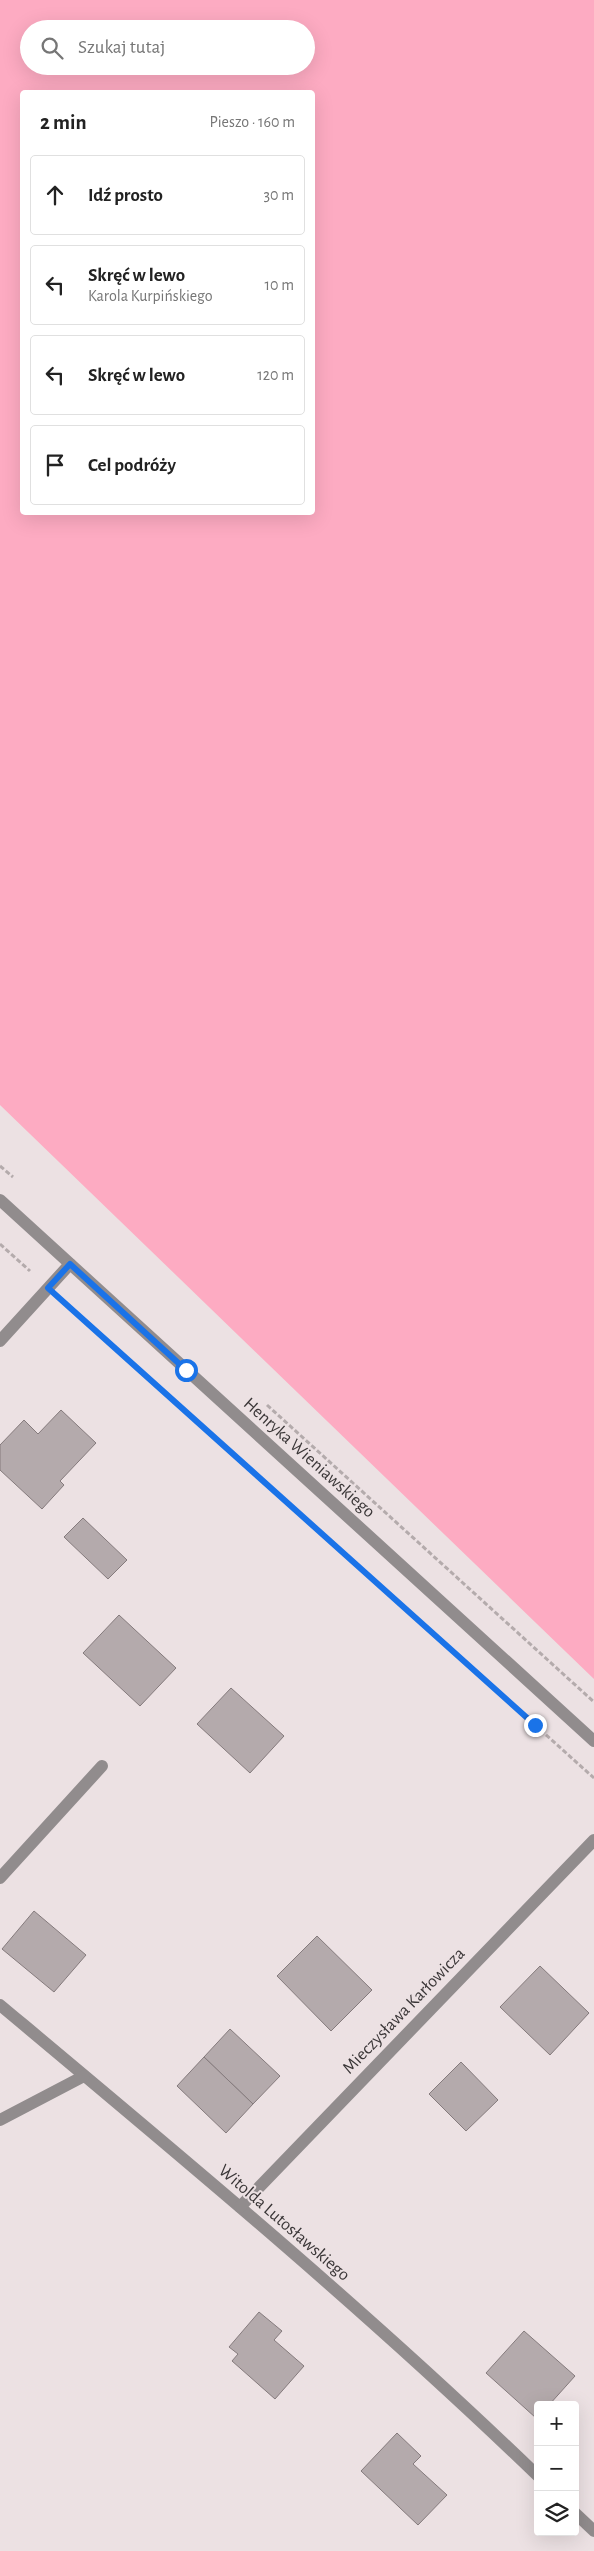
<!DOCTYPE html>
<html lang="pl">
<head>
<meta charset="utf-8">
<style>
  body { margin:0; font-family:"Alegreya Sans",sans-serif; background:#f6f6f6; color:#222 }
  .controls { position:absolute; right:15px; bottom:15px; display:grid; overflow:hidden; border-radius:5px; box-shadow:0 5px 20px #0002 }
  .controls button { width:45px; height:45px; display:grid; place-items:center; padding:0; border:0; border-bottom:1px solid #e0e0e0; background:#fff; color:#222; font:25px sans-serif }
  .stop { position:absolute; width:15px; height:15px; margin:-11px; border:4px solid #1a73e8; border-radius:50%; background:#fff }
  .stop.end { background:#1a73e8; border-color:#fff; box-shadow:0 1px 5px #0008 }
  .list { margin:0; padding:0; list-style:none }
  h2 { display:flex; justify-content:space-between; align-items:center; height:65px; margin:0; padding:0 20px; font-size:21px }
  h2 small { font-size:16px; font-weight:400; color:#767676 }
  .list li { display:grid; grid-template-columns:32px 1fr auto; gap:15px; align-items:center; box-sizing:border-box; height:80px; margin:0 10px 10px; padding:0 10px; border:1px solid #e0e0e0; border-radius:5px }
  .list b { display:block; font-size:19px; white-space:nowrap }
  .list p { margin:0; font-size:16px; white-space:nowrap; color:#767676 }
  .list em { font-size:16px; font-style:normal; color:#767676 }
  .icon { flex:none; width:28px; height:28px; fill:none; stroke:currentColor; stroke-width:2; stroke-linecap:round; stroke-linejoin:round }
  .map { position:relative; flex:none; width:594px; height:2551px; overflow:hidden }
  .search { position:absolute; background:#fff; box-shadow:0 5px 20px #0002; left:20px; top:20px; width:295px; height:55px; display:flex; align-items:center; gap:12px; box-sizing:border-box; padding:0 18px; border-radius:28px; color:#767676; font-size:19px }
  .panel { position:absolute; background:#fff; box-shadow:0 5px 20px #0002; left:20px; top:90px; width:295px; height:425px; border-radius:5px }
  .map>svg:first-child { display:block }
  .green { fill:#fdabc2; fill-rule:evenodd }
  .building { fill:#b4aaac; stroke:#857b7d }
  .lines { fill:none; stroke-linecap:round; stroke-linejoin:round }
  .path { stroke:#b4abac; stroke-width:3; stroke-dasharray:5 2.5; stroke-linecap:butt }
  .minor { stroke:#918c8d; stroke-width:12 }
  .route { stroke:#1a73e8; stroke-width:6 }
  .labels { text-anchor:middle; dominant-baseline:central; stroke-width:4; stroke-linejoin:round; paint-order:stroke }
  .street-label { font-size:18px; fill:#3a3637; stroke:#ece1e3 }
</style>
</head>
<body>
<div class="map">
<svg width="594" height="2551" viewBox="0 0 594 2551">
  <rect width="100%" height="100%" fill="#ece1e3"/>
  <path class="green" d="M0 0H594V1679L0 1105ZM29 29H306V66H29ZM22 92H312V512H22Z"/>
  <g class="building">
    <polygon points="61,1410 96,1443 60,1481 64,1485 42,1509 0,1470 0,1445 24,1420 38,1434"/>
    <polygon points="83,1518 127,1560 108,1579 64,1537"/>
    <polygon points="119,1615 176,1668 140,1706 83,1653"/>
    <polygon points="231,1688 284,1736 250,1773 197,1724"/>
    <polygon points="34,1911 86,1955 54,1992 2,1949"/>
    <polygon points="317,1936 372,1990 331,2031 277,1976"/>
    <polygon points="540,1966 589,2013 550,2055 500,2007"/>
    <polygon points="230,2029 280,2076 253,2104 204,2057"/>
    <polygon points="204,2057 253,2104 226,2133 177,2086"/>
    <polygon points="461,2062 498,2100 466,2131 429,2094"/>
    <polygon points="259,2312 282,2331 274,2340 304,2366 275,2399 232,2361 238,2354 229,2347"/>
    <polygon points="524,2331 575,2376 549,2405 538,2405 536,2418 486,2373"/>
    <polygon points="397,2433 421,2456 413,2464 447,2495 418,2525 361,2471"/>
  </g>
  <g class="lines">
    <g class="path">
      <polyline points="0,1166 13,1177"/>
      <polyline points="0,1244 30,1271"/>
      <polyline points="66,1304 594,1778"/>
      <polyline points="267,1405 594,1702"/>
    </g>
    <g class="minor">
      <polyline points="0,1200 594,1741"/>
      <polyline points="0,1341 70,1264"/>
      <polyline points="0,1878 102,1766"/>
      <path d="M0 2005C183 2158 366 2310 538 2476"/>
      <polyline points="0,2120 84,2076"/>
      <polyline points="240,2207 594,1840"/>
      <polyline points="575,2513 594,2531"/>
    </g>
  </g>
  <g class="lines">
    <polyline class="route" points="186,1370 70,1264 48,1288 535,1725"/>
  </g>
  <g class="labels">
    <g class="street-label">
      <text transform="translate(309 1458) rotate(42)">Henryka Wieniawskiego</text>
      <text transform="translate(404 2011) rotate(-46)">Mieczysława Karłowicza</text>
      <text transform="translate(284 2223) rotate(41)">Witolda Lutosławskiego</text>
    </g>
  </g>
</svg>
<div class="controls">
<button>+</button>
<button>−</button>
<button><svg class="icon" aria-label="layers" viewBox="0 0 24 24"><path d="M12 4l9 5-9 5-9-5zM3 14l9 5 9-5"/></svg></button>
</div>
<div class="stop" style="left:186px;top:1370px"></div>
<div class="stop end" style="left:535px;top:1725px"></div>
<div class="search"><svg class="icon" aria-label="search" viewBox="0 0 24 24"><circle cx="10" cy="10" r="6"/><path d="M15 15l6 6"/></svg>Szukaj tutaj</div>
<section class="panel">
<h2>2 min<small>Pieszo · 160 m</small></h2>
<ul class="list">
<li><svg class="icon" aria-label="ahead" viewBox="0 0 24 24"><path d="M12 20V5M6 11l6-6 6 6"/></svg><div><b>Idź prosto</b></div><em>30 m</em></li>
<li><svg class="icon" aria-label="left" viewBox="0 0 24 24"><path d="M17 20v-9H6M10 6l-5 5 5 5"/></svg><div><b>Skręć w lewo</b><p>Karola Kurpińskiego</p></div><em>10 m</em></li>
<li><svg class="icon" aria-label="left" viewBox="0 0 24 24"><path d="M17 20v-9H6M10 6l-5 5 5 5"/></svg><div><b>Skręć w lewo</b></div><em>120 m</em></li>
<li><svg class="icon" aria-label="arrive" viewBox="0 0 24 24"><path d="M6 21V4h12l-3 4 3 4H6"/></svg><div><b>Cel podróży</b></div></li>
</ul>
</section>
</div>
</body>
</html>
